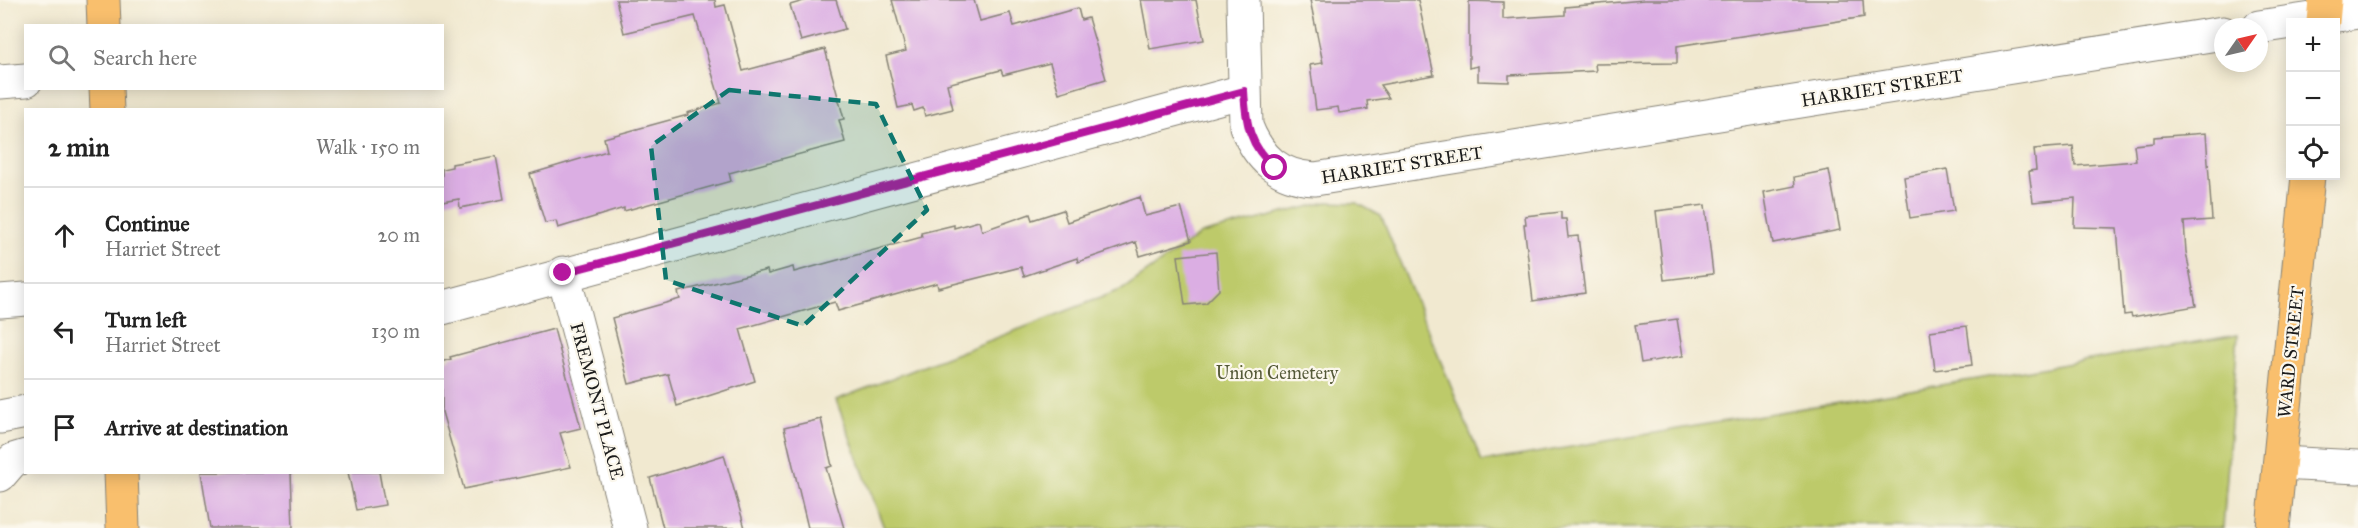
<!DOCTYPE html>
<html lang="en">
<head>
<meta charset="utf-8">
<style>
  body { margin:0; font-family:"IM FELL Great Primer",serif; background:#f2f2f2; color:#222 }
  .controls { position:absolute; right:18px; top:18px; display:grid; overflow:hidden; border-radius:0px; box-shadow:0 3px 15px #0003 }
  .controls button { width:54px; height:54px; display:grid; place-items:center; padding:0; border:0; border-bottom:2px solid #e0e0e0; background:#fff; color:#222; font:30px sans-serif }
  .compass { position:absolute; left:2214px; top:18px; width:54px; height:54px; border-radius:50%; background:#fff; box-shadow:0 3px 15px #0003; rotate:56deg }
  .stop { position:absolute; width:18px; height:18px; margin:-14px; border:4px solid #b5179e; border-radius:50%; background:#fff }
  .stop.end { background:#b5179e; border-color:#fff; box-shadow:0 2px 6px #0008 }
  .list { margin:0; padding:0; list-style:none }
  h2 { display:flex; justify-content:space-between; align-items:center; height:78px; margin:0; padding:0 24px; font-size:26px }
  h2 small { font-size:20px; font-weight:400; color:#767676 }
  .list li { display:grid; grid-template-columns:39px 1fr auto; gap:18px; align-items:center; box-sizing:border-box; height:96px; padding:0 24px; border-top:2px solid #e0e0e0 }
  .list b { display:block; font-size:22px; white-space:nowrap }
  .list p { margin:0; font-size:20px; white-space:nowrap; color:#767676 }
  .list em { font-size:20px; font-style:normal; color:#767676 }
  .icon { flex:none; width:33px; height:33px; fill:none; stroke:currentColor; stroke-width:2; stroke-linecap:round; stroke-linejoin:round }
  .map { position:relative; flex:none; width:2358px; height:528px; overflow:hidden }
  .search { position:absolute; background:#fff; box-shadow:0 3px 15px #0003; left:24px; top:24px; width:420px; height:66px; display:flex; align-items:center; gap:15px; box-sizing:border-box; padding:0 21px; border-radius:0px; color:#767676; font-size:22px }
  .panel { position:absolute; background:#fff; box-shadow:0 3px 15px #0003; left:24px; top:108px; width:420px; height:366px; border-radius:0px }
  .map>svg:first-child { display:block }
  .green { fill:#bdca6b; stroke:#6c7344; stroke-width:1.5 }
  .building { fill:#dbaee3 }
  .lines { fill:none; stroke-linecap:round; stroke-linejoin:round }
  .minor-casing { stroke:#868276; stroke-width:35 }
  .major-casing { stroke:#868276; stroke-width:35 }
  .minor { stroke:#fff; stroke-width:33 }
  .major { stroke:#f9bf6d; stroke-width:33 }
  .route { stroke:#b5179e; stroke-width:8 }
  .marked { fill:#0f766e; fill-opacity:0.2; stroke:#0f766e; stroke-width:4.5; stroke-dasharray:12 8; stroke-linejoin:round }
  .labels { text-anchor:middle; dominant-baseline:central; stroke-width:4.5; stroke-linejoin:round; paint-order:stroke }
  .street-label { font-size:18px; fill:#1c1c1c; stroke:#fbf7ec }
  .park-label { font-size:18px; fill:#545938; stroke:#fbf7ec }
</style>
</head>
<body>
<div class="map">
<svg width="2358" height="528" viewBox="0 0 2358 528">
  <rect width="100%" height="100%" fill="#fbf7ec"/>
  <filter id="ink" filterUnits="userSpaceOnUse"><feTurbulence type="fractalNoise" baseFrequency=".0167" numOctaves="2"/><feDisplacementMap in="SourceGraphic" scale="12" xChannelSelector="R" yChannelSelector="G"/><feConvolveMatrix kernelMatrix="1 2 1 2 8 2 1 2 1" color-interpolation-filters="sRGB"/></filter>
  <filter id="wash" filterUnits="userSpaceOnUse"><feTurbulence type="fractalNoise" baseFrequency=".008" numOctaves="4" result="noise"/><feDisplacementMap in="SourceGraphic" scale="24" xChannelSelector="R" yChannelSelector="G"/><feGaussianBlur stdDeviation="1.35" result="paint"/><feColorMatrix in="noise" values="0 0 0 0 0 0 0 0 0 0 0 0 0 0 0 0 0 1.4 0 .05"/><feComposite in="paint" operator="in"/></filter>
  <g filter="url(#wash)">
    <rect width="100%" height="100%" fill="#f1e9d0"/>
    <polygon class="green" points="1327,202 1357,203 1381,216 1482,462 2238,335 2223,528 884,528 836,400 1123,289 1201,234"/>
    <g id="blocks">
      <g class="building">
        <polygon points="616,0 715,0 716,7 725,5 743,71 825,49 844,119 839,120 845,142 729,173 731,181 624,211 624,208 558,228 556,221 545,223 530,174 607,151 604,138 688,115 687,113 721,103 695,16 624,33"/>
        <polygon points="807,0 836,0 845,29 801,41 790,5"/>
        <polygon points="892,0 974,0 980,21 1010,13 1014,26 1078,8 1081,20 1088,18 1106,79 1059,93 1050,63 1003,75 1001,70 947,84 953,109 925,116 923,108 914,111 912,105 898,108 886,56 906,51"/>
        <polygon points="1141,0 1196,0 1204,40 1150,49"/>
        <polygon points="1310,0 1418,0 1434,75 1380,85 1389,98 1367,101 1368,109 1339,113 1338,107 1316,110 1310,65 1323,63"/>
        <polygon points="1644,0 1863,0 1864,17 1677,46 1677,63 1595,64 1596,71 1509,75 1509,82 1478,81 1478,66 1469,68 1469,1 1503,2 1503,19 1565,15 1565,7"/>
        <polygon points="2206,133 2212,220 2184,222 2186,252 2196,306 2132,317 2131,314 2124,315 2117,228 2074,227 2075,198 2033,202 2029,171 2036,170 2034,149 2073,146 2075,166 2136,161 2134,145 2154,143 2154,137"/>
        <polygon points="496,156 504,199 460,208 459,199 442,202 442,169 452,167 452,164"/>
        <polygon points="1947,169 1954,211 1910,218 1904,177"/>
        <polygon points="1829,170 1840,230 1773,243 1764,192 1795,186 1794,177"/>
        <polygon points="1140,197 1145,216 1181,207 1191,241 1140,256 1136,242 1078,262 1077,258 1024,276 1021,267 938,288 937,283 838,311 835,302 740,329 755,381 677,406 668,374 629,384 612,318 680,299 678,292 767,270 768,274 793,267 794,272 922,237 921,233 954,225 954,228 979,221 982,231 1030,214 1032,220 1063,210 1067,222"/>
        <polygon points="1705,205 1713,274 1664,280 1656,211"/>
        <polygon points="1561,212 1561,219 1566,219 1568,237 1578,236 1585,293 1533,301 1524,224 1526,224 1525,216"/>
        <polygon points="1216,252 1219,290 1206,303 1185,305 1178,256"/>
        <polygon points="1677,319 1683,356 1641,363 1635,325"/>
        <polygon points="1967,326 1972,365 1935,370 1930,331"/>
        <polygon points="554,329 581,428 560,433 571,467 464,489 442,412 442,362 451,359 450,357"/>
        <polygon points="821,419 832,466 826,468 844,528 808,528 784,428"/>
        <polygon points="724,455 745,528 663,528 650,478"/>
        <polygon points="201,472 291,472 293,528 210,528"/>
        <polygon points="348,472 379,472 385,505 356,510"/>
      </g>
    </g>
  </g>
  <g filter="url(#ink)">
    <use href="#blocks" fill-opacity="0" stroke="#868276" stroke-width="1.5"/>
    <g class="lines">
      <g class="minor-casing">
        <g id="minor">
          <path d="M1243 0 1246 126C1259 159 1279 177 1315 179L2223 33"/>
          <polyline points="2259,27 2358,12"/>
          <polyline points="0,82 26,80"/>
          <polyline points="563,273 630,528"/>
          <polyline points="0,301 26,299"/>
          <polyline points="442,308 1244,91"/>
          <polyline points="0,417 26,412"/>
          <polyline points="2280,463 2358,467"/>
          <polyline points="0,475 13,460 26,456"/>
        </g>
      </g>
      <g class="major-casing">
        <g id="major">
          <polyline points="103,0 104,26"/>
          <polyline points="2323,22 2325,0"/>
          <polyline points="106,88 107,110"/>
          <polyline points="121,472 123,528"/>
          <polyline points="2273,528 2308,176"/>
        </g>
      </g>
      <use href="#minor" class="minor"/>
      <use href="#major" class="major"/>
    </g>
  </g>
  <g class="lines" filter="url(#ink)">
    <path class="route" d="M563 273 1244 91C1246 123 1249 146 1275 168"/>
  </g>
  <path class="marked" d="M729 90 876 104 927 210 803 326 666 280 651 146Z"/>
  <g class="labels">
    <g class="street-label">
      <text transform="translate(1882 88) rotate(-9)">HARRIET STREET</text>
      <text transform="translate(1402 165) rotate(-9)">HARRIET STREET</text>
      <text transform="translate(2291 352) rotate(-84)">WARD STREET</text>
      <text transform="translate(597 401) rotate(75)">FREMONT PLACE</text>
    </g>
    <g class="park-label">
      <text x="1277" y="373">Union Cemetery</text>
    </g>
  </g>
</svg>
<div class="controls">
<button>+</button>
<button>−</button>
<button><svg class="icon" aria-label="locate" viewBox="0 0 24 24"><circle cx="12" cy="12" r="6"/><path d="M12 2v4M12 18v4M2 12h4M18 12h4"/></svg></button>
</div>
<svg class="compass" viewBox="-18 -18 36 36"><path d="M0-13l5 13h-10z" fill="#e53935"/><path d="M0 13l5-13h-10z" fill="#767676"/></svg>
<div class="stop" style="left:1275px;top:168px"></div>
<div class="stop end" style="left:563px;top:273px"></div>
<div class="search"><svg class="icon" aria-label="search" viewBox="0 0 24 24"><circle cx="10" cy="10" r="6"/><path d="M15 15l6 6"/></svg>Search here</div>
<section class="panel">
<h2>2 min<small>Walk · 150 m</small></h2>
<ul class="list">
<li><svg class="icon" aria-label="ahead" viewBox="0 0 24 24"><path d="M12 20V5M6 11l6-6 6 6"/></svg><div><b>Continue</b><p>Harriet Street</p></div><em>20 m</em></li>
<li><svg class="icon" aria-label="left" viewBox="0 0 24 24"><path d="M17 20v-9H6M10 6l-5 5 5 5"/></svg><div><b>Turn left</b><p>Harriet Street</p></div><em>130 m</em></li>
<li><svg class="icon" aria-label="arrive" viewBox="0 0 24 24"><path d="M6 21V4h12l-3 4 3 4H6"/></svg><div><b>Arrive at destination</b></div></li>
</ul>
</section>
</div>
</body>
</html>
